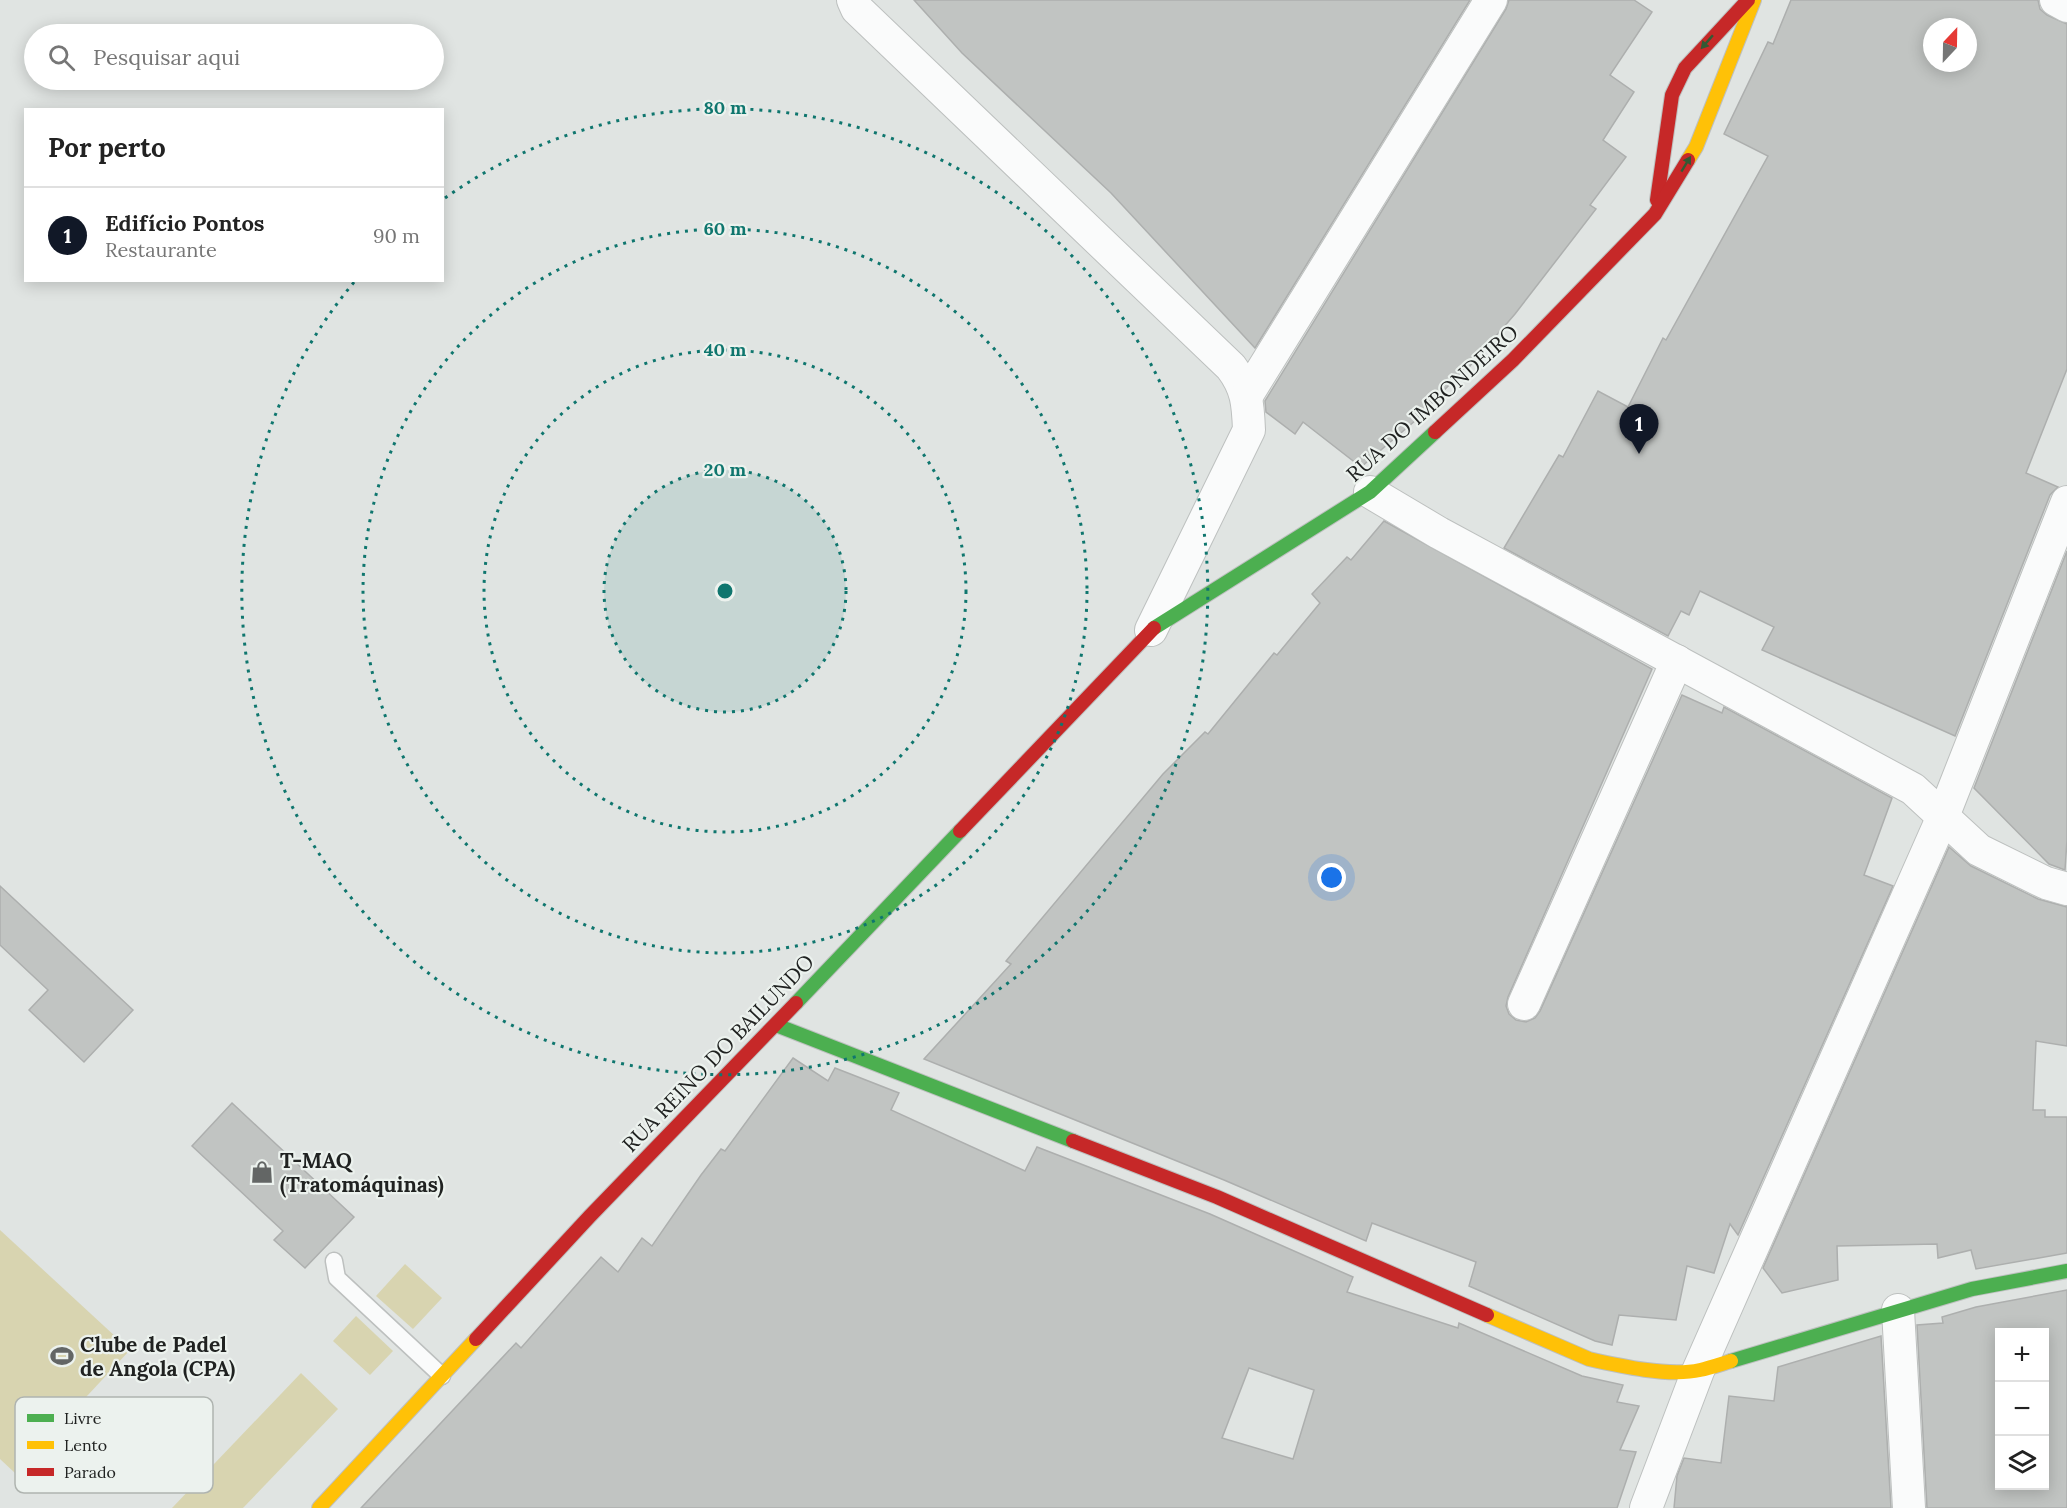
<!DOCTYPE html>
<html lang="pt">
<head>
<meta charset="utf-8">
<style>
  body { margin:0; font-family:Lora,serif; background:#f6f6f6; color:#222 }
  .controls { position:absolute; right:18px; bottom:18px; display:grid; overflow:hidden; border-radius:0px; box-shadow:0 3px 15px #0003 }
  .controls button { width:54px; height:54px; display:grid; place-items:center; padding:0; border:0; border-bottom:2px solid #e0e0e0; background:#fff; color:#222; font:30px sans-serif }
  .compass { position:absolute; left:1923px; top:18px; width:54px; height:54px; border-radius:50%; background:#fff; box-shadow:0 3px 15px #0003; rotate:22deg }
  .you { position:absolute; left:1332px; top:878px; width:21px; height:21px; margin:-15px; border:4px solid #fff; border-radius:50%; background:#1a73e8; box-shadow:0 0 0 9px #1a73e833 }
  .badge { display:grid; place-items:center; width:39px; height:39px; border-radius:50%; background:#111827; color:#fff; font-size:20px; font-weight:700 }
  .pin { position:absolute; translate:-50% -50px; filter:drop-shadow(0 2px 3px #0008) }
  .pin::after { content:''; position:absolute; top:32px; width:21px; height:18px; background:inherit; clip-path:polygon(0 0,100% 0,50% 100%) }
  .list { margin:0; padding:0; list-style:none }
  h2 { display:flex; justify-content:space-between; align-items:center; height:78px; margin:0; padding:0 24px; font-size:26px }
  h2 small { font-size:20px; font-weight:400; color:#767676 }
  .list li { display:grid; grid-template-columns:39px 1fr auto; gap:18px; align-items:center; box-sizing:border-box; height:96px; padding:0 24px; border-top:2px solid #e0e0e0 }
  .list b { display:block; font-size:22px; white-space:nowrap }
  .list p { margin:0; font-size:20px; white-space:nowrap; color:#767676 }
  .list em { font-size:20px; font-style:normal; color:#767676 }
  .icon { flex:none; width:33px; height:33px; fill:none; stroke:currentColor; stroke-width:2; stroke-linecap:round; stroke-linejoin:round }
  .map { position:relative; flex:none; width:2067px; height:1508px; overflow:hidden }
  .search { position:absolute; background:#fff; box-shadow:0 3px 15px #0003; left:24px; top:24px; width:420px; height:66px; display:flex; align-items:center; gap:15px; box-sizing:border-box; padding:0 21px; border-radius:33px; color:#767676; font-size:22px }
  .panel { position:absolute; background:#fff; box-shadow:0 3px 15px #0003; left:24px; top:108px; width:420px; height:174px; border-radius:0px }
  .map>svg:first-child { display:block }
  .green { fill:#d8d4b0 }
  .building { fill:#c1c4c2; stroke:#adafae; stroke-width:1.5; fill-rule:evenodd }
  .lines { fill:none; stroke-linecap:round; stroke-linejoin:round }
  .lane-casing { stroke:#bdc0bf; stroke-width:19 }
  .street-casing { stroke:#bdc0bf; stroke-width:34 }
  .fast-casing { stroke:#bdc0bf; stroke-width:16 }
  .slow-casing { stroke:#bdc0bf; stroke-width:16 }
  .jam-casing { stroke:#bdc0bf; stroke-width:16 }
  .lane { stroke:#fafbfb; stroke-width:16 }
  .street { stroke:#fafbfb; stroke-width:32 }
  .fast { stroke:#4caf50; stroke-width:14 }
  .slow { stroke:#ffc107; stroke-width:14 }
  .jam { stroke:#c62828; stroke-width:14 }
  .oneway { fill:#325a34 }
  .ring { fill:none; stroke:#0f766e; stroke-width:3; stroke-dasharray:3 6 }
  .labels { text-anchor:middle; dominant-baseline:central; stroke-width:4.5; stroke-linejoin:round; paint-order:stroke }
  .street-label { font-size:21px; fill:#202221; stroke:#ecf2ee }
  .poi-label { font-size:21px; font-weight:bold; fill:#202221; stroke:#ecf2ee; text-anchor:start }
  .key { fill:#ecf2ee; stroke:#afb4b0; stroke-width:1.5 }
  .key-label { font-size:16px; fill:#202221 }
  .centre { fill:#0f766e; stroke:#ecf2ee; stroke-width:3 }
  .ring-label { font-size:18px; text-anchor:middle; font-weight:bold; fill:#0f766e; stroke:#ecf2ee; stroke-width:4.5; stroke-linejoin:round; paint-order:stroke }
</style>
</head>
<body>
<div class="map">
<svg width="2067" height="1508" viewBox="0 0 2067 1508">
  <rect width="100%" height="100%" fill="#e0e4e2"/>
  <g class="green">
    <polygon points="0,1230 130,1350 15,1473 0,1459"/>
    <polygon points="405,1264 442,1298 413,1329 376,1296"/>
    <polygon points="356,1316 393,1351 370,1375 333,1341"/>
    <polygon points="301,1373 338,1409 243,1508 172,1508"/>
  </g>
  <g class="building">
    <polygon points="914,0 1470,0 1255,348 1111,193 962,53"/>
    <polygon points="1509,0 1634,0 1652,12 1610,75 1634,92 1603,140 1626,157 1590,205 1596,209 1515,314 1469,367 1467,366 1416,420 1361,467 1303,422 1295,434 1266,412 1265,401 1506,9"/>
    <path d="M1791 0H2038L2040 9 2047 15 2067 24V369L2026 473 2058 487 2050 495 1955 736 1762 650 1774 627 1700 591 1689 615 1681 611 1668 636 1504 548 1559 455 1563 457 1598 391 1628 407 1663 338 1666 340 1768 156 1724 134 1768 42 1773 44ZM1932 27H1968V63H1932Z"/>
    <polygon points="1384,521 1652,669 1508,997 1506,1006 1509,1014 1516,1020 1526,1022 1535,1018 1540,1011 1682,695 1722,713 1724,707 1892,798 1864,875 1893,886 1738,1235 1730,1224 1714,1273 1687,1266 1676,1320 1619,1315 1612,1345 1595,1341 1469,1286 1476,1262 1372,1223 1366,1241 1224,1180 924,1059 1011,964 1006,961 1163,774 1205,732 1208,734 1274,653 1277,655 1320,603 1312,594 1347,557 1351,560"/>
    <polygon points="2067,551 2067,840 2065,870 2049,864 1974,788"/>
    <polygon points="1949,847 1971,866 2038,899 2067,907 2067,1046 2036,1041 2033,1110 2045,1110 2045,1117 2067,1117 2067,1253 1976,1269 1971,1250 1938,1258 1937,1244 1837,1246 1838,1280 1782,1293 1763,1268"/>
    <polygon points="0,886 133,1010 84,1062 29,1010 48,990 0,945"/>
    <path d="M793 1058 828 1081 835 1068 899 1093 891 1110 1025 1171 1037 1147 1210 1214 1353 1277 1347 1292 1458 1328 1459 1323 1582 1376 1623 1385 1617 1402 1639 1406 1620 1450 1636 1452 1617 1508H361L516 1343 521 1348 601 1257 618 1272 642 1238 652 1246 701 1175 721 1149 725 1151ZM1249 1368 1314 1390 1293 1459 1222 1438Z"/>
    <polygon points="232,1103 354,1217 305,1268 274,1240 283,1231 192,1146"/>
    <path d="M2067 1290V1508H1927L1917 1325 1943 1323 1942 1317 1976 1307ZM2000 1332H2044V1485H2000Z"/>
    <polygon points="1881,1336 1891,1508 1674,1508 1677,1476 1684,1458 1721,1463 1729,1396 1774,1401 1778,1367"/>
  </g>
  <g class="lines">
    <g class="lane-casing">
      <polyline id="lane" points="334,1261 337,1278 442,1376"/>
    </g>
    <g class="street-casing">
      <g id="street">
        <path d="M853 0 857 9 1231 367C1247 388 1248 404 1249 430L1151 630"/>
        <polyline points="2056,0 2067,6"/>
        <polyline points="1247,395 1491,0"/>
        <polyline points="1370,492 1439,533 1913,789 1979,850 2046,883 2067,889"/>
        <polyline points="1524,1004 1677,661"/>
        <polyline points="1898,1310 1909,1508"/>
        <polyline points="1646,1508 1698,1371 1944,814 2067,502"/>
      </g>
    </g>
    <g class="fast-casing">
      <g id="fast">
        <polyline points="1154,628 1370,492 1435,432"/>
        <polyline points="796,1003 960,831"/>
        <polyline points="776,1025 1073,1141"/>
        <polyline points="1731,1361 1972,1289 2067,1271"/>
      </g>
    </g>
    <g class="slow-casing">
      <g id="slow">
        <polyline points="1688,160 1696,147 1754,0"/>
        <path d="M1487 1315 1589 1359C1620 1366 1669 1377 1700 1370 1710 1368 1721 1364 1731 1361"/>
        <polyline points="319,1508 476,1339"/>
      </g>
    </g>
    <g class="jam-casing">
      <g id="jam">
        <polyline points="1657,200 1672,95 1685,68 1748,0"/>
        <polyline points="1435,432 1513,360 1655,214 1688,160"/>
        <polyline points="960,831 1154,628"/>
        <polyline points="1073,1141 1217,1197 1487,1315"/>
        <polyline points="476,1339 590,1216 796,1003"/>
      </g>
    </g>
    <use href="#lane" class="lane"/>
    <use href="#street" class="street"/>
    <use href="#fast" class="fast"/>
    <use href="#slow" class="slow"/>
    <use href="#jam" class="jam"/>
  </g>
  <defs><path id="oneway-solid" d="M-6-.8H1V-3.2L6.5 0L1 3.2V.8H-6Z" transform="scale(1.5)"/></defs>
  <g class="oneway">
    <use href="#oneway-solid" transform="translate(1707 42) rotate(131)"/>
    <use href="#oneway-solid" transform="translate(1686 164) rotate(-59)"/>
  </g>
  <circle cx="725" cy="591" r="121" fill="#0f766e" fill-opacity=".12"/>
  <g class="ring">
    <circle cx="725" cy="591" r="121"/>
    <circle cx="725" cy="591" r="241"/>
    <circle cx="725" cy="591" r="362"/>
    <path d="M445 198A483 483 0 1 1 355 281"/>
  </g>
  <defs>
    <g id="shop-bare" transform="scale(1.8)"><path d="M-5-2.5h2.3a2.7 3.5 0 0 1 5.4 0H5L5.5 6h-11ZM-1.5-2.5h3a1.5 2.3 0 0 0-3 0Z" fill="#636665" stroke="#ecf2ee" stroke-width="2.5" paint-order="stroke"/></g>
    <g id="stadium-bare" transform="scale(1.8)"><path d="M0-5a6.5 5 0 1 0 0 10a6.5 5 0 1 0 0-10ZM-3.5-1.8h7v3.6h-7Z" fill="#636665" stroke="#ecf2ee" stroke-width="2.5" paint-order="stroke"/></g>
  </defs>
  <g fill-rule="evenodd">
    <use href="#shop-bare" x="262" y="1172"/>
    <use href="#stadium-bare" x="62" y="1356"/>
  </g>
  <g class="labels">
    <g class="street-label">
      <text transform="translate(1432 403) rotate(-42)">RUA DO IMBONDEIRO</text>
      <text transform="translate(718 1053) rotate(-46)">RUA REINO DO BAILUNDO</text>
    </g>
    <g class="poi-label">
      <text x="280" y="1160">T-MAQ<tspan x="280" dy="24">(Tratomáquinas)</tspan></text>
      <text x="80" y="1344">Clube de Padel<tspan x="80" dy="24">de Angola (CPA)</tspan></text>
    </g>
  </g>
  <rect x="15" y="1397" width="198" height="96" rx="9" class="key"/>
  <rect x="27" y="1414" width="27" height="8" fill="#4caf50"/>
  <rect x="27" y="1441" width="27" height="8" fill="#ffc107"/>
  <rect x="27" y="1468" width="27" height="8" fill="#c62828"/>
  <g class="key-label">
    <text x="64" y="1424">Livre</text>
    <text x="64" y="1451">Lento</text>
    <text x="64" y="1478">Parado</text>
  </g>
  <circle cx="725" cy="591" r="9" class="centre"/>
  <g class="ring-label">
    <text x="725" y="114">80 m</text>
    <text x="725" y="235">60 m</text>
    <text x="725" y="356">40 m</text>
    <text x="725" y="476">20 m</text>
  </g>
</svg>
<div class="controls">
<button>+</button>
<button>−</button>
<button><svg class="icon" aria-label="layers" viewBox="0 0 24 24"><path d="M12 4l9 5-9 5-9-5zM3 14l9 5 9-5"/></svg></button>
</div>
<svg class="compass" viewBox="-18 -18 36 36"><path d="M0-13l5 13h-10z" fill="#e53935"/><path d="M0 13l5-13h-10z" fill="#767676"/></svg>
<div class="you"></div>
<div class="pin badge" style="left:1639px;top:454px">1</div>
<div class="search"><svg class="icon" aria-label="search" viewBox="0 0 24 24"><circle cx="10" cy="10" r="6"/><path d="M15 15l6 6"/></svg>Pesquisar aqui</div>
<section class="panel">
<h2>Por perto<small></small></h2>
<ul class="list">
<li><span class="badge">1</span><div><b>Edifício Pontos</b><p>Restaurante</p></div><em>90 m</em></li>
</ul>
</section>
</div>
</body>
</html>
